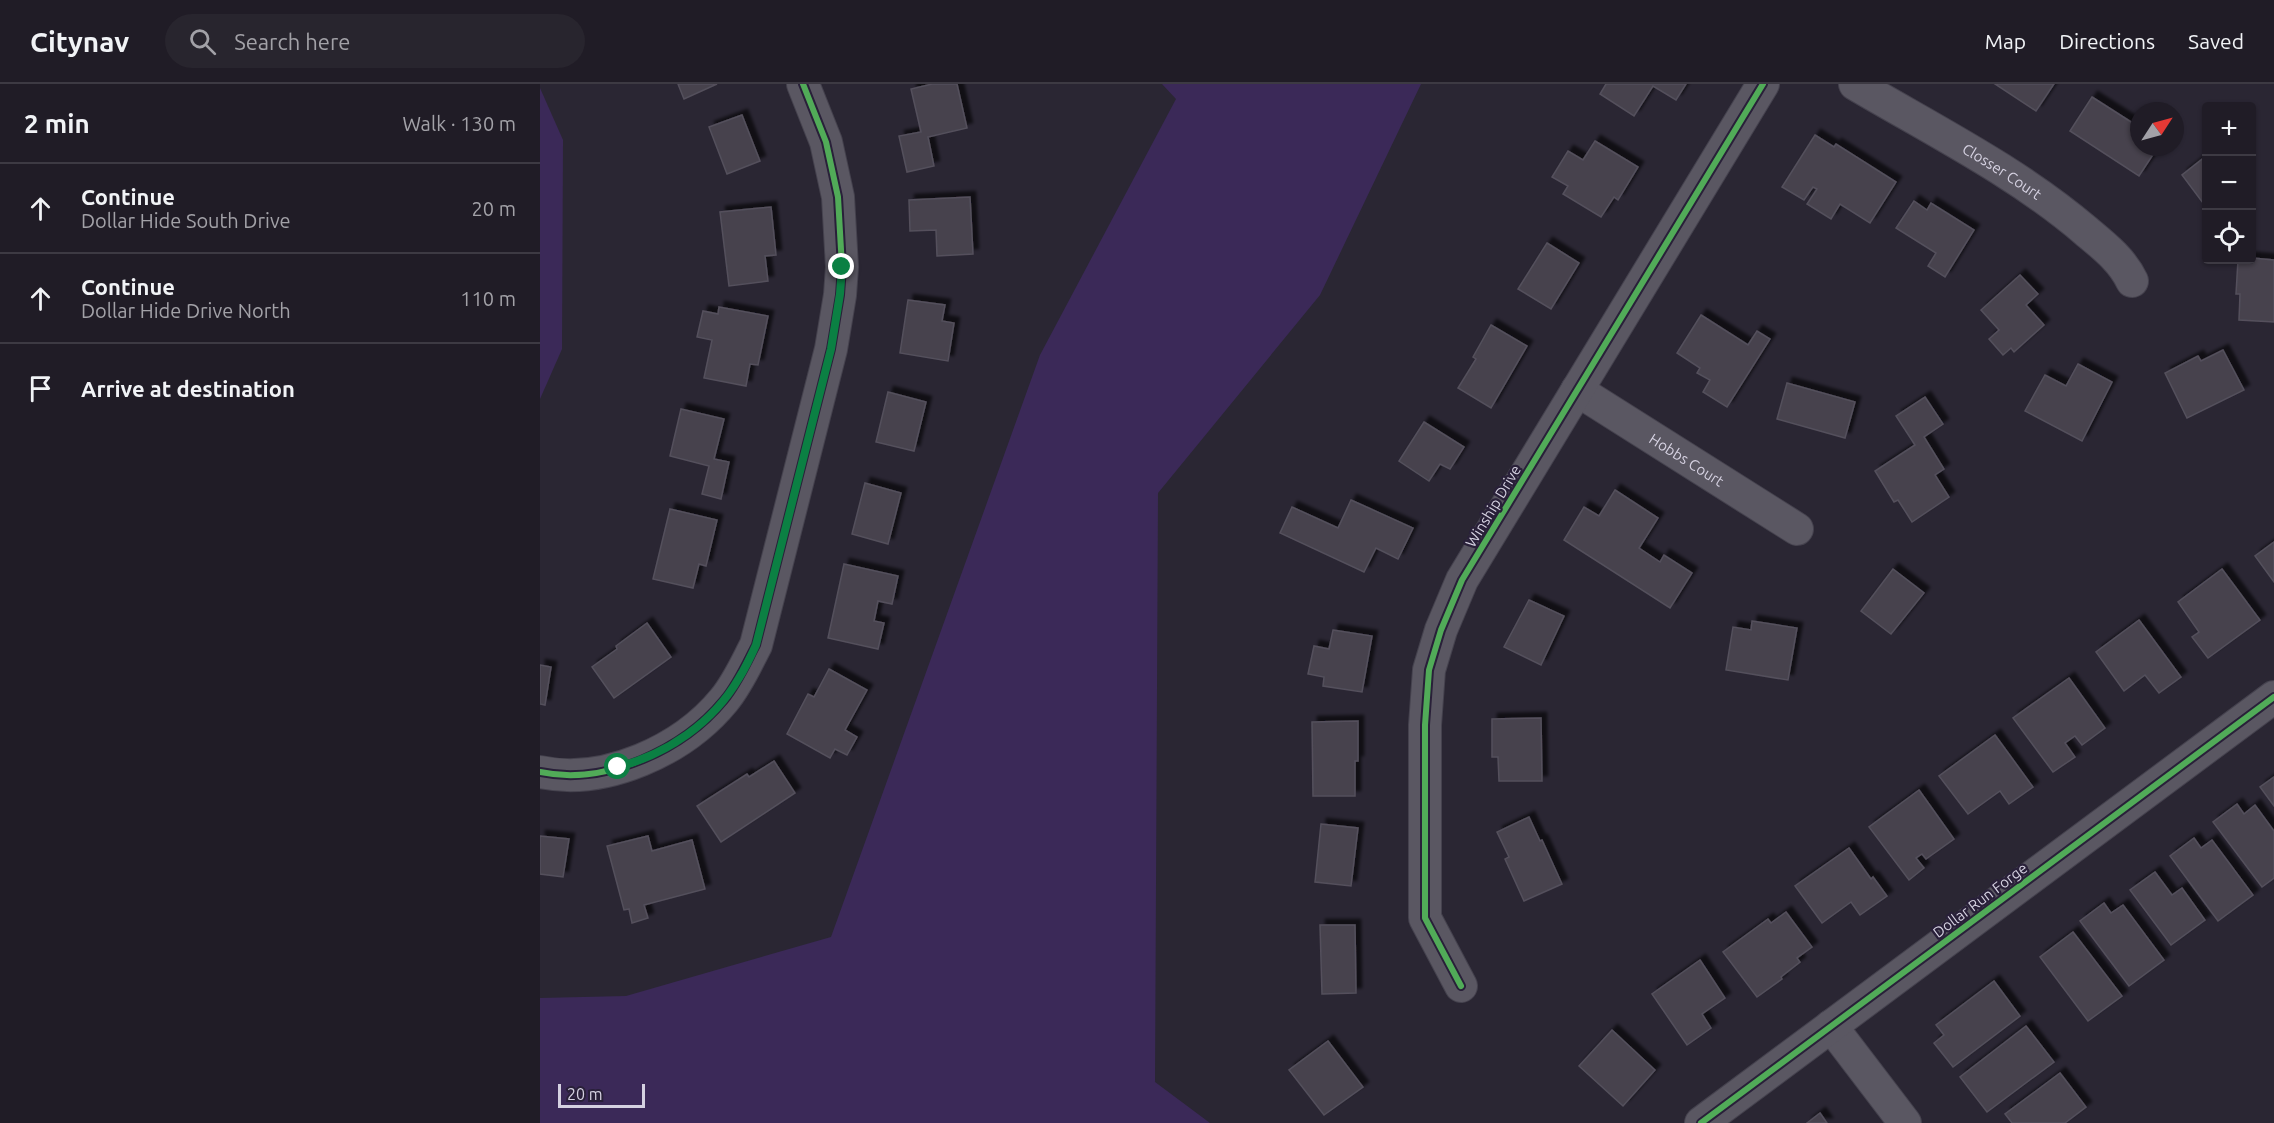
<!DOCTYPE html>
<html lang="en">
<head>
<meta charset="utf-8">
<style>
  body { margin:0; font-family:Ubuntu,sans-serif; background:#28252e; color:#f1f3f6 }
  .controls { position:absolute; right:18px; top:18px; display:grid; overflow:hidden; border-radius:6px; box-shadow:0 2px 4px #0004 }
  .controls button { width:54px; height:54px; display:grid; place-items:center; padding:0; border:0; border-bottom:2px solid #3d3a43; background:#201c26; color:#f1f3f6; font:30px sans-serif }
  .compass { position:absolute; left:1590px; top:18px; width:54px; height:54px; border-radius:50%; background:#201c26; box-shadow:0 2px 4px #0004; rotate:54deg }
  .scale { position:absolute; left:18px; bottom:15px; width:87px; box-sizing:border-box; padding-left:6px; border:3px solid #d5d1e1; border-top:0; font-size:16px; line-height:21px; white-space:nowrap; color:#d5d1e1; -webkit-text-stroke:4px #292039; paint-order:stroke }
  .stop { position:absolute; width:18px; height:18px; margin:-14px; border:4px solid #0b8043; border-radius:50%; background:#fff }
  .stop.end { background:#0b8043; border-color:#fff; box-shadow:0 2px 6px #0008 }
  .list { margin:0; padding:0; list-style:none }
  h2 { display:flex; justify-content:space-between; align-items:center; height:78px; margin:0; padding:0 24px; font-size:26px }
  h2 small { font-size:20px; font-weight:400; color:#a2a1a7 }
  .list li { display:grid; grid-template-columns:39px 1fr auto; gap:18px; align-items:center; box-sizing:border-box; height:90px; padding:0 24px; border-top:2px solid #3d3a43 }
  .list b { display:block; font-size:22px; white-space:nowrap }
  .list p { margin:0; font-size:20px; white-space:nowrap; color:#a2a1a7 }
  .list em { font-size:20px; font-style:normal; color:#a2a1a7 }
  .icon { flex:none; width:33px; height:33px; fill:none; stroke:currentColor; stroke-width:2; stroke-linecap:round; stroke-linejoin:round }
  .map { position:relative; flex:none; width:1734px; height:1039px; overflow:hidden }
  header { display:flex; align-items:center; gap:36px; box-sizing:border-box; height:84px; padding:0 30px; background:#201c26; border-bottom:2px solid #3d3a43 }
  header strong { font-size:28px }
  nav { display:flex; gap:33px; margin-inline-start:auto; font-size:21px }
  .search { width:420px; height:54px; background:#28252e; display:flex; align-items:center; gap:15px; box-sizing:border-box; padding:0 21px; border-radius:33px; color:#a2a1a7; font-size:22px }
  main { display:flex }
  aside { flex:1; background:#201c26 }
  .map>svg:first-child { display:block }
  .green { fill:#3b2958 }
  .building { fill:#46434e; stroke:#54505c; stroke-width:1.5; filter:url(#shadow) }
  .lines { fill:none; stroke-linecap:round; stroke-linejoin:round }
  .minor-casing { stroke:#45424e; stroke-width:34 }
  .minor { stroke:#5a5762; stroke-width:32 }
  .cycleway-casing { stroke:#292039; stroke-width:10 }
  .cycleway { stroke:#51ab58; stroke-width:6 }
  .route { stroke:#0b8043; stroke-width:8 }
  .labels { text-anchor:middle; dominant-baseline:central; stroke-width:4.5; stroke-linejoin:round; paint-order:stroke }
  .street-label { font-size:15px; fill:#d5d1e1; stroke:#292039 }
</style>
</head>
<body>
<header>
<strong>Citynav</strong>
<div class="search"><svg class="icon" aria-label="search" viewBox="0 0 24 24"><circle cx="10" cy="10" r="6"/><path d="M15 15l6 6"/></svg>Search here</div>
<nav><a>Map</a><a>Directions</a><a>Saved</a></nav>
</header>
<main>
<aside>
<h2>2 min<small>Walk · 130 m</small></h2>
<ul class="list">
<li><svg class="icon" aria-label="ahead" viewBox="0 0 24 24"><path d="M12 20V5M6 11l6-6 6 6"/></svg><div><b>Continue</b><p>Dollar Hide South Drive</p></div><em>20 m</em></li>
<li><svg class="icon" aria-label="ahead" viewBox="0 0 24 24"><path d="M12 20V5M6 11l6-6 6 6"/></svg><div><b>Continue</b><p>Dollar Hide Drive North</p></div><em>110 m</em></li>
<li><svg class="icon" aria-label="arrive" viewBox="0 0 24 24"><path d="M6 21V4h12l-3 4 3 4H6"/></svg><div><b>Arrive at destination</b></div></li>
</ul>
</aside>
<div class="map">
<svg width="1734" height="1039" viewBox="0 0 1734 1039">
  <defs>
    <filter id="shadow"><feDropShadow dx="5.5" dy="-5.5" stdDeviation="1.5" flood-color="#0009"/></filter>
  </defs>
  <rect width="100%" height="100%" fill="#2a2633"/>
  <g class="green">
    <polygon points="622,0 881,0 780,211 618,409 615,998 670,1039 0,1039 0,914 86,912 291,853 500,271 636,15"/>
    <polygon points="0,4 23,56 22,265 0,315"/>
  </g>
  <g class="building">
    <polygon points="138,0 177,0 144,15"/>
    <polygon points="392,0 417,0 427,44 388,53 394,82 367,88 359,52 381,48 371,5"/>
    <polygon points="1066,0 1146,0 1136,16 1113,2 1094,32 1060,10"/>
    <polygon points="1455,0 1514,0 1496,27"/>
    <polygon points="1552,13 1599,43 1599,63 1618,63 1599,92 1530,47"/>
    <polygon points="202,31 220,77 187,90 169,43"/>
    <polygon points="1275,51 1294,63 1296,60 1356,98 1330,139 1300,120 1291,135 1267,120 1277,105 1273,103 1264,116 1242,103"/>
    <polygon points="1055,57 1098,83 1078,116 1074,113 1061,133 1023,110 1028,102 1012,93 1028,67 1043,76"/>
    <polygon points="1666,72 1666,123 1642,91"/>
    <polygon points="430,113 433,170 397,172 396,146 370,147 369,116"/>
    <polygon points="1374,117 1387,126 1391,119 1434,146 1405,193 1388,182 1396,169 1356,144"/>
    <polygon points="231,123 236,171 225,172 228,197 189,202 180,128"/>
    <polygon points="1007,159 1039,179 1011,225 978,205"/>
    <polygon points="1712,174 1734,176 1734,238 1699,236 1700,210 1696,210 1698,176"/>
    <polygon points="1480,191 1498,210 1486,221 1504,241 1474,268 1471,264 1463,271 1449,255 1459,246 1441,226"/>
    <polygon points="368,216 405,221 402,237 414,239 408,277 360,269"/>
    <polygon points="179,223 228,232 218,281 210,280 206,302 164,294 172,256 157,253 163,227 178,230"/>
    <polygon points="1161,231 1208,261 1217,247 1230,255 1187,323 1163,308 1170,296 1157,289 1160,284 1137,269"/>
    <polygon points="951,241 987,262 951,324 918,304 936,275 933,273"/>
    <polygon points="1683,266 1704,306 1647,334 1625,289 1658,272 1661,277"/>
    <polygon points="1538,280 1572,298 1542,357 1485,327 1505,291 1526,302"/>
    <polygon points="1247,299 1315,318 1305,354 1237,335"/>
    <polygon points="348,308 386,318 374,367 336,358"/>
    <polygon points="1385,313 1403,340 1384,353 1404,385 1395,391 1409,413 1372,438 1358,416 1354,418 1335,387 1375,361 1356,332"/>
    <polygon points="141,325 184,335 174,375 189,378 181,415 162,410 169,382 130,372"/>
    <polygon points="884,338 924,363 910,385 900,380 889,397 859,377"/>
    <polygon points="325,399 361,409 348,460 312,450"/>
    <polygon points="1075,406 1118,434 1099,464 1120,478 1124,471 1152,489 1130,524 1024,456 1044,423 1059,432"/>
    <polygon points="811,416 873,444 858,475 836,464 824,488 740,449 752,423 798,444"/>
    <polygon points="130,425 177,436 166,482 159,480 153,504 113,495"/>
    <polygon points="1734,458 1734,498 1715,472"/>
    <polygon points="304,480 358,492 352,520 338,517 334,537 344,539 338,565 288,554"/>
    <polygon points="1353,485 1384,509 1351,550 1321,527"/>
    <polygon points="1682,485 1720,536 1668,574 1652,553 1659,548 1638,518"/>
    <polygon points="989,516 1024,532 1001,581 964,563"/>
    <polygon points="1599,536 1641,593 1619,609 1605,591 1584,607 1556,568"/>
    <polygon points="1212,537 1257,544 1248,596 1186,586 1193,543 1211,546"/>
    <polygon points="107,539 131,573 74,614 52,583 77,565 76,562"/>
    <polygon points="793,546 832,552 822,608 783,602 784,593 768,590 774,562 789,565"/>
    <polygon points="0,581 11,583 5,621 0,620"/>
    <polygon points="289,585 327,606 305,646 317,653 307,671 295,665 290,674 247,650 268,610 274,613"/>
    <polygon points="1529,594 1565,644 1542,661 1535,652 1525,659 1535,673 1513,688 1473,634"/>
    <polygon points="1001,634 1002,697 959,697 958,673 952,673 952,635"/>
    <polygon points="818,637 818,677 815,677 815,712 773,712 772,638"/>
    <polygon points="1455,651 1493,703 1469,720 1460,707 1428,730 1399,692"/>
    <polygon points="234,677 255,709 181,758 157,722 207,690 209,693"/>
    <polygon points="1734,693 1734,722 1720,703"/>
    <polygon points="1379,706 1414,755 1386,775 1382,770 1376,774 1384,784 1369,796 1329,743"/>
    <polygon points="1697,720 1704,730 1715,721 1734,747 1734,794 1722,803 1673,738"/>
    <polygon points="989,733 1000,757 1002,756 1022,800 984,817 965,775 969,773 957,748"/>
    <polygon points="781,740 818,744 811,802 775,798"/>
    <polygon points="0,752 29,755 23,793 0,790"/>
    <polygon points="108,752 112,767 152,756 165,805 104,821 108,834 92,839 89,825 84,826 67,762"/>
    <polygon points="1654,754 1661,764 1672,756 1713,811 1678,837 1630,772"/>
    <polygon points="1309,764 1331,795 1333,793 1347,812 1320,831 1311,818 1282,839 1255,802"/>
    <polygon points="1615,788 1632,811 1642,804 1665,836 1631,861 1590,806"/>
    <polygon points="1564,819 1571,829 1583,821 1624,876 1589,902 1540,837"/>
    <polygon points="1246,828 1272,863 1257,874 1260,878 1241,893 1242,895 1217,913 1183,868 1228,835 1231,839"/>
    <polygon points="780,841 815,841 816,909 782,910"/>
    <polygon points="1533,848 1582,912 1548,937 1500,873"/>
    <polygon points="1160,876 1185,914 1162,930 1171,944 1147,961 1112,910"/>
    <polygon points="1454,897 1480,932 1413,983 1394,959 1404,951 1396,941"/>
    <polygon points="1486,942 1514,978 1447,1028 1420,993"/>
    <polygon points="1072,946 1115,986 1083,1022 1039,982"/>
    <polygon points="788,957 823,1003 784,1031 749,986"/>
    <polygon points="1520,989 1546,1023 1525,1039 1472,1039 1465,1030"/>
    <polygon points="1280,1029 1287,1039 1267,1039"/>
  </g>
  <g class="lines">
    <g class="minor-casing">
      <g id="minor">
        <path id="s1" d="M1315 0C1393 46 1477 88 1546 147 1564 162 1582 176 1592 197"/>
        <path id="s2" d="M1037 306 1257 445"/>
        <path d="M0 688C65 702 143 666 184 616 198 599 206 580 216 561L291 265 300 211 302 183 298 113 286 58 263 0"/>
        <polyline points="921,902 885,834 885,641 889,586 901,546 922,496 1223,0"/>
        <polyline points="1291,942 1365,1039"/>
        <polyline points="1161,1039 1734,613"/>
      </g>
    </g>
    <use href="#minor" class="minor"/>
    <g class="cycleway-casing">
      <g id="cycleway">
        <path d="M0 688C65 702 143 666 184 616 198 599 206 580 216 561L291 265 300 211 302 183 298 113 286 58 263 0"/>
        <polyline points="921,902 885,834 885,641 889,586 901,546 922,496 1223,0"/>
        <polyline points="1161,1039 1734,613"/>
      </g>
    </g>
    <use href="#cycleway" class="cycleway"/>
  </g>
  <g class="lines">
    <path class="route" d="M78 683C127 670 173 639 199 594 206 583 211 572 216 561L291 265 300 210 302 183"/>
  </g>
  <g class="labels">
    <g class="street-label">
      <text stroke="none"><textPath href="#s1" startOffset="171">Closser Court</textPath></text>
      <text stroke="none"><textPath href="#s2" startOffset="130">Hobbs Court</textPath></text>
      <text transform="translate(953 422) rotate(-59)">Winship Drive</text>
      <text transform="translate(1440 816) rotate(-37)">Dollar Run Forge</text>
    </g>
  </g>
</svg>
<div class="controls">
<button>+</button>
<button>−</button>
<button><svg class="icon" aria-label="locate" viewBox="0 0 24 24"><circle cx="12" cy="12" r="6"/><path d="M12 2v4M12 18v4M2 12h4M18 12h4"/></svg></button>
</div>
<svg class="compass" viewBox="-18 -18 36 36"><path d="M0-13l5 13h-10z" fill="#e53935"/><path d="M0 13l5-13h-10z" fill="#a2a1a7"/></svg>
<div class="scale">20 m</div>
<div class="stop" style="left:78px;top:683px"></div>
<div class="stop end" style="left:302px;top:183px"></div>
</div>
</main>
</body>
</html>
